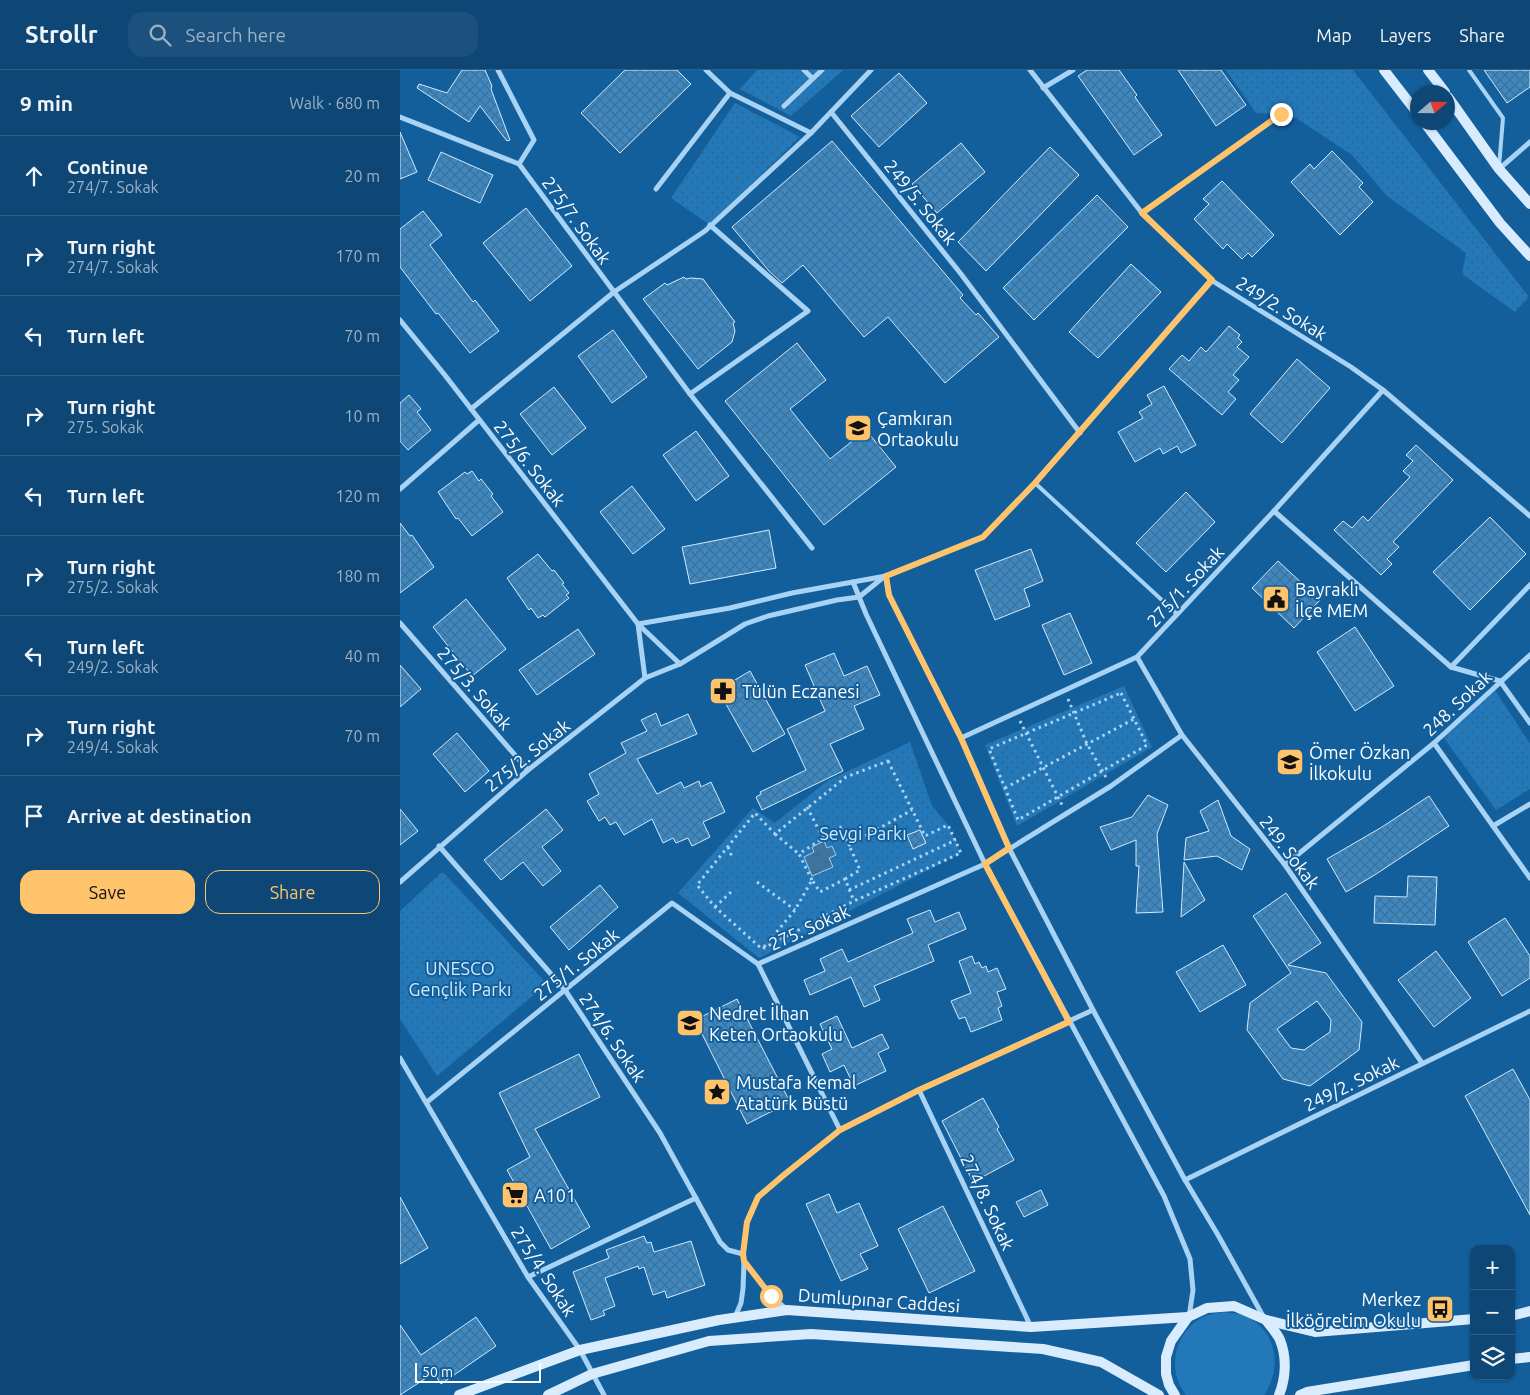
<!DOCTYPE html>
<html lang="en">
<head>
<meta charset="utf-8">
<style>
  body { margin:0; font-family:Ubuntu,sans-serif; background:#1c517d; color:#f1f3f6 }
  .controls { position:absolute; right:15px; bottom:15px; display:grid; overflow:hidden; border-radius:10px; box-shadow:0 1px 4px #0004 }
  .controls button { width:45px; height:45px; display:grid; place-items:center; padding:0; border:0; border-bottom:1px solid #2e5f87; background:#0e4775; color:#f1f3f6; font:25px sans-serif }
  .compass { position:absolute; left:1010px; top:15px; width:45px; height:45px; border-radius:50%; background:#0e4775; box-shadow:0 1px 4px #0004; rotate:70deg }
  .scale { position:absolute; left:15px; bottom:12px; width:126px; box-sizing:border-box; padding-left:5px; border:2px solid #fff; border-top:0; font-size:14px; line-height:18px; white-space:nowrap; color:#fff; -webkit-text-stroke:4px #135f9c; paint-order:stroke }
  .stop { position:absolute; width:15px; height:15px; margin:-11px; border:4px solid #ffc36b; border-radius:50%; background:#fff }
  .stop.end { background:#ffc36b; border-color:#fff; box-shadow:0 1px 5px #0008 }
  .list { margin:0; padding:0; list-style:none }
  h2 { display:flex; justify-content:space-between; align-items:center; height:65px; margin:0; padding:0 20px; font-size:21px }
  h2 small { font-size:16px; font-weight:400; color:#9bb2c5 }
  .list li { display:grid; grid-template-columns:32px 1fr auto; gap:15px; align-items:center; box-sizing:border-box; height:80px; padding:0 20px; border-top:1px solid #2e5f87 }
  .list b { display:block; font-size:19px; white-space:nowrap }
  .list p { margin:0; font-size:16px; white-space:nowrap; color:#9bb2c5 }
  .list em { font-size:16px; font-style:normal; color:#9bb2c5 }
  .actions { display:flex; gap:10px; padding:15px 20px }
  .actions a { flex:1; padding:11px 0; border:1px solid #ffc36b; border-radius:15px; text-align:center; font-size:18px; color:#ffc36b }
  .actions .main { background:#ffc36b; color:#111 }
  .icon { flex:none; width:28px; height:28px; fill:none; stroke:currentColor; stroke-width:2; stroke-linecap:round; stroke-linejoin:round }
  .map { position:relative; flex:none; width:1130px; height:1325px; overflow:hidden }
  header { display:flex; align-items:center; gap:30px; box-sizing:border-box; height:70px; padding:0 25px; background:#0e4775; border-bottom:1px solid #2e5f87 }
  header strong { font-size:24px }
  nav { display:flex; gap:28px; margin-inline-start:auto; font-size:18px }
  .search { width:350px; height:45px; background:#1c517d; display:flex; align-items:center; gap:12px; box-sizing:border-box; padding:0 18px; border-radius:15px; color:#9bb2c5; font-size:19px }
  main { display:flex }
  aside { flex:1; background:#0e4775 }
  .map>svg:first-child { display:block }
  .grass { fill:#2278b9 }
  .park { fill:url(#park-dots) }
  .water { fill:url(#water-ripples); stroke:#9bd0f7 }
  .building { fill:url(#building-cross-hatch); stroke:#d1eafd; fill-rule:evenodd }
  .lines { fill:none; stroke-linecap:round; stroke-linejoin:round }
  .path { stroke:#a9d3f4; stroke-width:3; stroke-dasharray:2.5 4; stroke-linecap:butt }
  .lane { stroke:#a9d3f4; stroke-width:4 }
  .street { stroke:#a9d3f4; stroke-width:5 }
  .secondary { stroke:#d9ecfd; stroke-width:10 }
  .route { stroke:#ffc36b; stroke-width:6 }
  .labels { text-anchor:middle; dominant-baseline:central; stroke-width:4; stroke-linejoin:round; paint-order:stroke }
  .street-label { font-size:18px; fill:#fff; stroke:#135f9c }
  .poi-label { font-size:18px; fill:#fff; stroke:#135f9c; text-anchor:start }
  .park-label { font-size:18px; fill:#d1eafd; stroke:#135f9c }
</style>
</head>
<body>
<header>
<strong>Strollr</strong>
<div class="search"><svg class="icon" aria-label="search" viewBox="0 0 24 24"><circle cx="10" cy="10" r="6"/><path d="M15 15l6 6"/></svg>Search here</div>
<nav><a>Map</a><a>Layers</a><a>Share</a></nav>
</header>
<main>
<aside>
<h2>9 min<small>Walk · 680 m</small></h2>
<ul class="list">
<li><svg class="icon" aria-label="ahead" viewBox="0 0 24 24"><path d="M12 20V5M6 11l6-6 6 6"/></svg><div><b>Continue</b><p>274/7. Sokak</p></div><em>20 m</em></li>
<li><svg class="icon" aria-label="right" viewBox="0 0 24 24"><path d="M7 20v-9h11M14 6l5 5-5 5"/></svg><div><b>Turn right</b><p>274/7. Sokak</p></div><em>170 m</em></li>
<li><svg class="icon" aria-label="left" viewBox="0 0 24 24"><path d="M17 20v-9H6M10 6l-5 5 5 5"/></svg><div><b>Turn left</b></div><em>70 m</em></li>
<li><svg class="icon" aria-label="right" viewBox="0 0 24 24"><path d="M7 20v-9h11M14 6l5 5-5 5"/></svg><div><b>Turn right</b><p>275. Sokak</p></div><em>10 m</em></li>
<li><svg class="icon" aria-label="left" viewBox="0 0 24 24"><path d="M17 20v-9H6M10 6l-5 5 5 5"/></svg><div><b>Turn left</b></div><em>120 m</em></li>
<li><svg class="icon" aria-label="right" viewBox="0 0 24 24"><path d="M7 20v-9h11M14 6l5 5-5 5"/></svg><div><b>Turn right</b><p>275/2. Sokak</p></div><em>180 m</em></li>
<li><svg class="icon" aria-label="left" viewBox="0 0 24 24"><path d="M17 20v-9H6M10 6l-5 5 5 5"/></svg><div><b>Turn left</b><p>249/2. Sokak</p></div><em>40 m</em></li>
<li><svg class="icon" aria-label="right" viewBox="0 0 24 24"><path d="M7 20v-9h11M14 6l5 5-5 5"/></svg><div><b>Turn right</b><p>249/4. Sokak</p></div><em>70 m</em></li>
<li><svg class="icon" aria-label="arrive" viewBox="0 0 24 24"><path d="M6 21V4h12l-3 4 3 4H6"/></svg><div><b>Arrive at destination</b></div></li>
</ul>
<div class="actions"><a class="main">Save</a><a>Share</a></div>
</aside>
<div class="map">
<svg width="1130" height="1325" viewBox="0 0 1130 1325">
  <defs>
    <pattern id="park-dots" width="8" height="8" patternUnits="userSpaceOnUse" patternTransform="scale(1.25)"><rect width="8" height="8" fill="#2278b9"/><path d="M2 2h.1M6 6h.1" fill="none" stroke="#376282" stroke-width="1.8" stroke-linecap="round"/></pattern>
    <pattern id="water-ripples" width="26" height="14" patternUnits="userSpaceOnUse" patternTransform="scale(1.25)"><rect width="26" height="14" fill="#3f74a0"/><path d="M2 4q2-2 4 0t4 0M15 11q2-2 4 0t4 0" fill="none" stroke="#465e72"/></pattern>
    <pattern id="building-cross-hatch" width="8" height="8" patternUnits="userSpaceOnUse" patternTransform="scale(1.25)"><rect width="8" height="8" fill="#3c88c3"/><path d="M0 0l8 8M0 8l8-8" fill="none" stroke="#427093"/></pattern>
  </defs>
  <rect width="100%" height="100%" fill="#135f9c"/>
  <path class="grass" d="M823 1242C828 1243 834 1243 839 1244 876 1255 884 1296 864 1325H786C783 1321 780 1316 778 1311 769 1286 781 1255 808 1245 812 1244 818 1243 823 1242Z"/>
  <g class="park">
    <polygon points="357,0 443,0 391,46 340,19"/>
    <polygon points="826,0 953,0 1129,227 1115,242 1062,204 1066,183 987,126 952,85 896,48 881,44 856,43"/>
    <polygon points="335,33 400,67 310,155 271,128"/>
    <polygon points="724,616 752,677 617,756 585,675"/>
    <polygon points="1093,617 1130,674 1130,719 1096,740 1044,668"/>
    <polygon points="510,672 532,736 548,755 561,783 359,888 278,823 353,738 375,753 427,711"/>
    <polygon points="42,802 45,804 147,914 37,1006 0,949 0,841"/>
  </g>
  <polygon class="water" points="424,771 427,778 432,776 436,785 429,788 433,797 412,806 404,787 414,782 412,777"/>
  <g class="building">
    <polygon points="62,0 85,0 92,16 91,19 110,70 107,71 80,36 69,52 17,18 19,14 47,23"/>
    <polygon points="225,0 277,0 291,14 220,83 181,43"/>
    <polygon points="687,0 719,0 737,25 735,27 762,65 734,85 678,6"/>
    <polygon points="778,0 821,0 846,35 816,56"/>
    <polygon points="1084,0 1130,0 1130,17 1107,33"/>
    <polygon points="499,3 527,33 479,77 451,46"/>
    <polygon points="0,62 17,102 0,109"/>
    <polygon points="432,71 563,225 560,228 576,245 578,243 599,267 545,313 488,247 464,267 403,195 382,213 369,201 332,157"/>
    <polygon points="561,73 585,102 537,143 512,114"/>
    <polygon points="650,77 679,105 586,201 558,172"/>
    <polygon points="932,81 963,113 959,117 973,132 940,165 891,112 910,94 914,99"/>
    <polygon points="41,82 93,105 80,133 28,110"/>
    <polygon points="822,111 874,165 852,187 848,183 842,189 827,174 823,179 794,149 809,134 803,129"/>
    <polygon points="697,125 728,157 634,250 603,218"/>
    <polygon points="126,138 172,196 130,231 83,173"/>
    <polygon points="23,141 42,165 30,175 73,232 75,230 99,261 70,283 38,243 36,244 0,197 0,159"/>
    <polygon points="731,194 761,222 698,288 669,262"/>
    <polygon points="284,207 286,209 291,208 303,209 335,252 333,253 335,261 332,272 298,299 243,229 265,213 267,215"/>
    <polygon points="829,256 840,265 838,268 842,272 837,277 849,287 833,305 839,310 828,322 836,329 822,345 769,299 782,285 789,291 801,277 806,282"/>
    <polygon points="213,260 247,307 212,333 178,286"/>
    <polygon points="397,273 426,310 390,339 430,389 466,360 496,397 424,455 325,331"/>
    <polygon points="897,289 930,318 882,373 850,344"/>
    <polygon points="764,316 796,375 781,383 777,376 763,384 760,378 735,392 718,362 743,348 739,342 752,334 747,325"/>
    <polygon points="154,317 186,358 152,385 120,344"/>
    <polygon points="9,325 21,339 17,342 31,360 8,380 0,371 0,333"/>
    <polygon points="296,361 329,406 296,431 263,385"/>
    <polygon points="1016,375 1053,410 993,472 999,477 987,489 992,494 981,505 934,460 943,451 952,458 963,446 968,451 1010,407 1003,401 1013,391 1006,385"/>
    <polygon points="72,401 79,411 81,409 93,424 91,426 103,442 72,466 58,448 56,449 38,422 65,402 67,404"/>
    <polygon points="232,416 265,459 233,484 200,442"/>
    <polygon points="786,422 815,452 766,502 736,473"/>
    <polygon points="1090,447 1126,484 1070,540 1033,502"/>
    <polygon points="0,453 10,466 12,465 34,497 0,523"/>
    <polygon points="369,460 376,498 290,514 282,477"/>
    <polygon points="631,479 643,511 624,519 630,536 595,550 575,500"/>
    <polygon points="138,484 152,501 154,500 164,513 162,514 169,523 166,525 169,528 145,547 143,545 138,548 131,538 129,540 107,508"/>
    <polygon points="878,491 920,530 894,558 852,518"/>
    <polygon points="66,529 106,579 72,606 33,557"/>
    <polygon points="670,543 692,593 664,605 642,555"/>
    <polygon points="955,557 994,616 955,641 917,582"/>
    <polygon points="178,559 195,584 137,625 119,600"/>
    <polygon points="434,583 444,606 467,596 480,625 454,636 464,659 430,674 443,701 362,740 356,727 361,724 360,722 406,700 387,659 425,641 405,595"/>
    <polygon points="0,595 21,619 0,637"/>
    <polygon points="350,601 385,664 353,682 318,620"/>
    <polygon points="256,643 261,656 288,644 297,664 237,689 257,724 281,712 284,718 299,711 301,717 311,712 325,742 303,752 310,767 292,776 288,768 276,773 273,768 263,773 252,749 224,765 216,752 210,755 205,747 199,751 187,731 199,724 189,704 226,683 221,673 247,661 241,650"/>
    <polygon points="57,663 89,701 65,722 33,684"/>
    <polygon points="748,725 768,735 757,764 763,842 736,843 739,796 736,796 736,770 711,780 700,757 732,747"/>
    <polygon points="1029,726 1049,756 973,806 946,822 927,789 982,757"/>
    <polygon points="818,730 831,766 850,779 842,800 817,786 784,790 786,768 809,761 800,741"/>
    <polygon points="0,739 18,761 0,775"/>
    <polygon points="146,739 163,760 142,777 161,801 143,816 123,792 101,810 84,790"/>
    <polygon points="520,760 526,773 513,779 507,765"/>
    <polygon points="784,792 805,830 781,847"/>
    <polygon points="1008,806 1037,807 1035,855 974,853 975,826 1007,827"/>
    <polygon points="200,815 218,837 169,880 150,857"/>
    <path d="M886 823 921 873 888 895 926 903 962 952 959 980 910 1016 883 1009 847 960 850 933 891 903 853 846ZM917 931 931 950 930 962 904 980 891 978 877 959Z"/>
    <polygon points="530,840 535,852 559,842 566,859 528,875 534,891 474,916 480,930 464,937 451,907 410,925 404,910 425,901 420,889 442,879 448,892 488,874 513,863 507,849"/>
    <polygon points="1105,848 1130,886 1130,908 1102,926 1068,872"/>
    <polygon points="823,875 846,915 800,942 776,902"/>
    <polygon points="1036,881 1071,928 1034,957 998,910"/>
    <polygon points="572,886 575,894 579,892 582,898 586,896 588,902 597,898 606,919 597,922 602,936 598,938 602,950 571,962 565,947 559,949 551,931 571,923 559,891"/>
    <polygon points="337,929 390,1032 347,1054 295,950"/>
    <polygon points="437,946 452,978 482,964 489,978 478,983 486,1001 454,1016 444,995 430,1002 422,984 432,979 420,954"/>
    <polygon points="179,984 200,1027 135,1059 190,1157 151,1179 107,1100 130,1087 99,1023"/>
    <polygon points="1113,999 1130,1030 1130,1145 1065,1026"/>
    <polygon points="583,1028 599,1057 597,1059 614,1090 573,1112 542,1051"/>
    <polygon points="641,1120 648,1135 624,1147 616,1132"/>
    <polygon points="429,1124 437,1143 459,1133 478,1176 460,1184 468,1199 441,1211 406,1134"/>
    <polygon points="0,1127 28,1178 0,1194"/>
    <polygon points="543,1136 575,1201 529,1223 498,1159"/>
    <polygon points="244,1166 247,1173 251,1172 254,1182 291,1171 305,1215 267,1228 265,1221 253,1225 244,1197 239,1199 238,1196 205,1208 215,1236 203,1241 205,1245 191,1250 173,1202 209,1188 206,1180"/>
    <polygon points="76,1247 96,1276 41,1314 34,1303 0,1325 0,1255 21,1285"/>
  </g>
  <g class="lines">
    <g class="path">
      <polygon points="721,623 747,675 618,750 589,679"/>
      <polyline points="668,629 687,674 707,709"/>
      <polyline points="620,651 662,735"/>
      <polygon points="488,691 525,766 548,755 561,783 454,831 362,879 315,837 297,815 355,743 375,764 446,707"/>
      <polyline points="605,718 734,649"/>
      <polyline points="407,737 423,768"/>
      <polyline points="375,764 399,784"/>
      <polyline points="328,777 333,789"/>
      <polyline points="445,809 460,800 449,775"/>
      <polyline points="412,810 399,784 440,757 449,775 512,740"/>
      <polyline points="357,812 395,840"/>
      <polyline points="449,820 556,770"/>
      <polyline points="315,837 331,822"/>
      <polyline points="364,877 395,840 412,810 420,822 445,809 454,831"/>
    </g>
    <g class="lane">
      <polyline points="1069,0 1103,48 1099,97"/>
      <polyline points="635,413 777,544"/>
    </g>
    <g class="street">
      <polyline points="98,0 134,70 119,94"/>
      <polyline points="306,0 330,23 411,63 431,42 561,204 680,363"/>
      <polyline points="404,0 412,8"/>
      <polyline points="630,0 742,143 811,210 951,297 983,320 1130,446"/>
      <polyline points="643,18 673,0"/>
      <polyline points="384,36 422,0"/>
      <polyline points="431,42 471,0"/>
      <polyline points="0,47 119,94 290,324"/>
      <polyline points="1099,99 1130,72"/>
      <polyline points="256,119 330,23"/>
      <polyline points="742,143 881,44"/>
      <polyline points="310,155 408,241 290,324 412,478"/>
      <polyline points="0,250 44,304 238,554 280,594"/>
      <polyline points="71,339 214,222 305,161 411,63"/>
      <polyline points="0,419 79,350"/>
      <polyline points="874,441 1051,597 1100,611 1130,653"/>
      <polyline points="486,506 489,525 561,668 609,778 693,940 785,1110 818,1165 863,1246"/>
      <polyline points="453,512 466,544 585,794 764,1126 790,1189 793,1220 789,1247"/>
      <polyline points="0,553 128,700"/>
      <polyline points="238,554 330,538 392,523 486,506 583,467 635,413 811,210"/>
      <polyline points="238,554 245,608"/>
      <polyline points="737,587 782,665 885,795 1022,993"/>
      <polyline points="1051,597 1130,515"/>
      <polyline points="561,668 737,587 874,441 983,320"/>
      <polyline points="1034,673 1130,808"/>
      <polyline points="1093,756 1130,734"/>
      <polyline points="39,776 165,920 260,1063 320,1172 328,1180 343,1184"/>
      <polyline points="885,795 1034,673 1130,585"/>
      <polyline points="0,812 128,700 245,608 280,594 345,554 368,546 437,530 459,527 485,506"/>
      <polyline points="0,988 128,1207 180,1280 204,1325"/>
      <polyline points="519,1020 631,1257"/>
      <polyline points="27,1032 272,833 358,894"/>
      <polyline points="440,1060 358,894 585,794 711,716 782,665"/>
      <polyline points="785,1110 1130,941"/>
      <polyline points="344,1191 371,1226 386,1239"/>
      <polyline points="128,1207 296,1128"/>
      <polyline points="335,1247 341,1233 343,1219 344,1191 343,1184 347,1152 358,1127 385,1104 440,1060 519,1020 693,940"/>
    </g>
    <g class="secondary">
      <polyline points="984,0 1018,44"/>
      <polyline points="1028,0 1045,22"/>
      <polyline points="1048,27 1099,99 1130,134"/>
      <polyline points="1024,52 1100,153 1130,186"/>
      <polyline points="1111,1246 1130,1241"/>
      <path d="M866 1250C870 1256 877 1263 880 1270 887 1287 886 1308 879 1325"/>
      <polyline points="1111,1289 1130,1287"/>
      <polyline points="59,1325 180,1280 319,1250 387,1240 631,1257 788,1247"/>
      <polyline points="148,1325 192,1304 309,1271 411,1264 643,1279 701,1292 759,1325"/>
      <polyline points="775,1325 769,1315 766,1304 766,1287 771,1271 788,1247 807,1238 834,1236 866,1250 915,1262 1074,1249"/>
      <polyline points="900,1325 907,1322 1074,1295"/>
    </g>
  </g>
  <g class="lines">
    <polyline class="route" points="371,1226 344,1191 343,1184 347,1152 358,1127 385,1104 440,1060 519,1020 669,952 585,794 609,778 561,668 489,525 486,506 583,467 635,413 812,210 742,143 881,44"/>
  </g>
  <defs>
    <g id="school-square" transform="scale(1.4375)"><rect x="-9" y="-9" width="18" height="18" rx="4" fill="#ffc36b" stroke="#135f9c"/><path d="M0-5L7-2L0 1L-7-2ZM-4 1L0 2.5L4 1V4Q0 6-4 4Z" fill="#111"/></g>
    <g id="civic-square" transform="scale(1.4375)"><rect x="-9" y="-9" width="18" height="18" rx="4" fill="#ffc36b" stroke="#135f9c"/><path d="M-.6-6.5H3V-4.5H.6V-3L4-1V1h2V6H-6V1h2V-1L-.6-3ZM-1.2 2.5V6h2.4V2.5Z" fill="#111"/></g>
    <g id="pharmacy-square" transform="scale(1.4375)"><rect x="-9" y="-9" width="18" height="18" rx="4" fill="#ffc36b" stroke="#135f9c"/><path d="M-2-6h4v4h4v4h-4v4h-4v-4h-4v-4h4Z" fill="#111"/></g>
    <g id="sight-square" transform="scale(1.4375)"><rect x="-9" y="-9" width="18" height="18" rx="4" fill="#ffc36b" stroke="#135f9c"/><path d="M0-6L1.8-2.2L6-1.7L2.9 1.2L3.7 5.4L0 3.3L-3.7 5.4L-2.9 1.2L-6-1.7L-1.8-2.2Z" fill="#111"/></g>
    <g id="supermarket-square" transform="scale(1.4375)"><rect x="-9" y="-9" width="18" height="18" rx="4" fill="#ffc36b" stroke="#135f9c"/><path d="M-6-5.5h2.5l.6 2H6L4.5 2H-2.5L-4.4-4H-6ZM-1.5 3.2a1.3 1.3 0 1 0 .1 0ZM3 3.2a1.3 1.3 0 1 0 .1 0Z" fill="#111"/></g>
    <g id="bus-square" transform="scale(1.4375)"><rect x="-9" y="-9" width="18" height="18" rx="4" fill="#ffc36b" stroke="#135f9c"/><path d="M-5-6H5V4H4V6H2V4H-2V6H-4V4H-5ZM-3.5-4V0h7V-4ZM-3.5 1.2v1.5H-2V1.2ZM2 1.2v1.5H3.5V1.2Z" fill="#111"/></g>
  </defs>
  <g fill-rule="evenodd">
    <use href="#school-square" x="458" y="358"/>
    <use href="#civic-square" x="876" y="529"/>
    <use href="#pharmacy-square" x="323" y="621"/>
    <use href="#school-square" x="890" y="692"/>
    <use href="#school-square" x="290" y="953"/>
    <use href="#sight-square" x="317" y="1022"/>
    <use href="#supermarket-square" x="115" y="1125"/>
    <use href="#bus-square" x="1040" y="1239"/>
  </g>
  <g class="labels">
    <g class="street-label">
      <text transform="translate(521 132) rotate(51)">249/5. Sokak</text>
      <text transform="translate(177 150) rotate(54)">275/7. Sokak</text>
      <text transform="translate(882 238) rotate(32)">249/2. Sokak</text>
      <text transform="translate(130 393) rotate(52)">275/6. Sokak</text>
      <text transform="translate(785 516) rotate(-47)">275/1. Sokak</text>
      <text transform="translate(75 618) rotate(49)">275/3. Sokak</text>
      <text transform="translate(1057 633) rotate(-43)">248. Sokak</text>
      <text transform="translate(127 685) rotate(-39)">275/2. Sokak</text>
      <text transform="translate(890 782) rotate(53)">249. Sokak</text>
      <text transform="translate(409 857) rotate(-24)">275. Sokak</text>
      <text transform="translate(176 894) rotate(-39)">275/1. Sokak</text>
      <text transform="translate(213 967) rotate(56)">274/6. Sokak</text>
      <text transform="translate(951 1013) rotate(-26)">249/2. Sokak</text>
      <text transform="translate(588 1132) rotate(65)">274/8. Sokak</text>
      <text transform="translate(144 1201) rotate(57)">275/4. Sokak</text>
      <text transform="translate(479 1230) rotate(4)">Dumlupınar Caddesi</text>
    </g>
    <g class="poi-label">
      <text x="477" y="348">Çamkıran<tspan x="477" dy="21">Ortaokulu</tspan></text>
      <text x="895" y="519">Bayraklı<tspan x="895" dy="21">İlçe MEM</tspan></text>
      <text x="342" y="621">Tülün Eczanesi</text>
      <text x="909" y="682">Ömer Özkan<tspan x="909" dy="21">İlkokulu</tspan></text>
      <text x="309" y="943">Nedret İlhan<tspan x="309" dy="21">Keten Ortaokulu</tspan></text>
      <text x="336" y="1012">Mustafa Kemal<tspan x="336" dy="21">Atatürk Büstü</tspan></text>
      <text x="134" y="1125">A101</text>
      <text x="1021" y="1229" text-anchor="end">Merkez<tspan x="1021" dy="21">İlköğretim Okulu</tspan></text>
    </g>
    <g class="park-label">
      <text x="463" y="763">Sevgi Parkı</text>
      <text x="60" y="898">UNESCO<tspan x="60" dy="21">Gençlik Parkı</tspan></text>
    </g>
  </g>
</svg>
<div class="controls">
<button>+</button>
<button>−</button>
<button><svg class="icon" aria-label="layers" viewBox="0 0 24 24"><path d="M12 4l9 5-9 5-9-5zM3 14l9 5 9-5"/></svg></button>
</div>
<svg class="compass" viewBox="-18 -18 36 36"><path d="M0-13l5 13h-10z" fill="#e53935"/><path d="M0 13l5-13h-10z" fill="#9bb2c5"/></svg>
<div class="scale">50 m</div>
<div class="stop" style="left:371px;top:1226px"></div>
<div class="stop end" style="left:881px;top:44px"></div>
</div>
</main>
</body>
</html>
